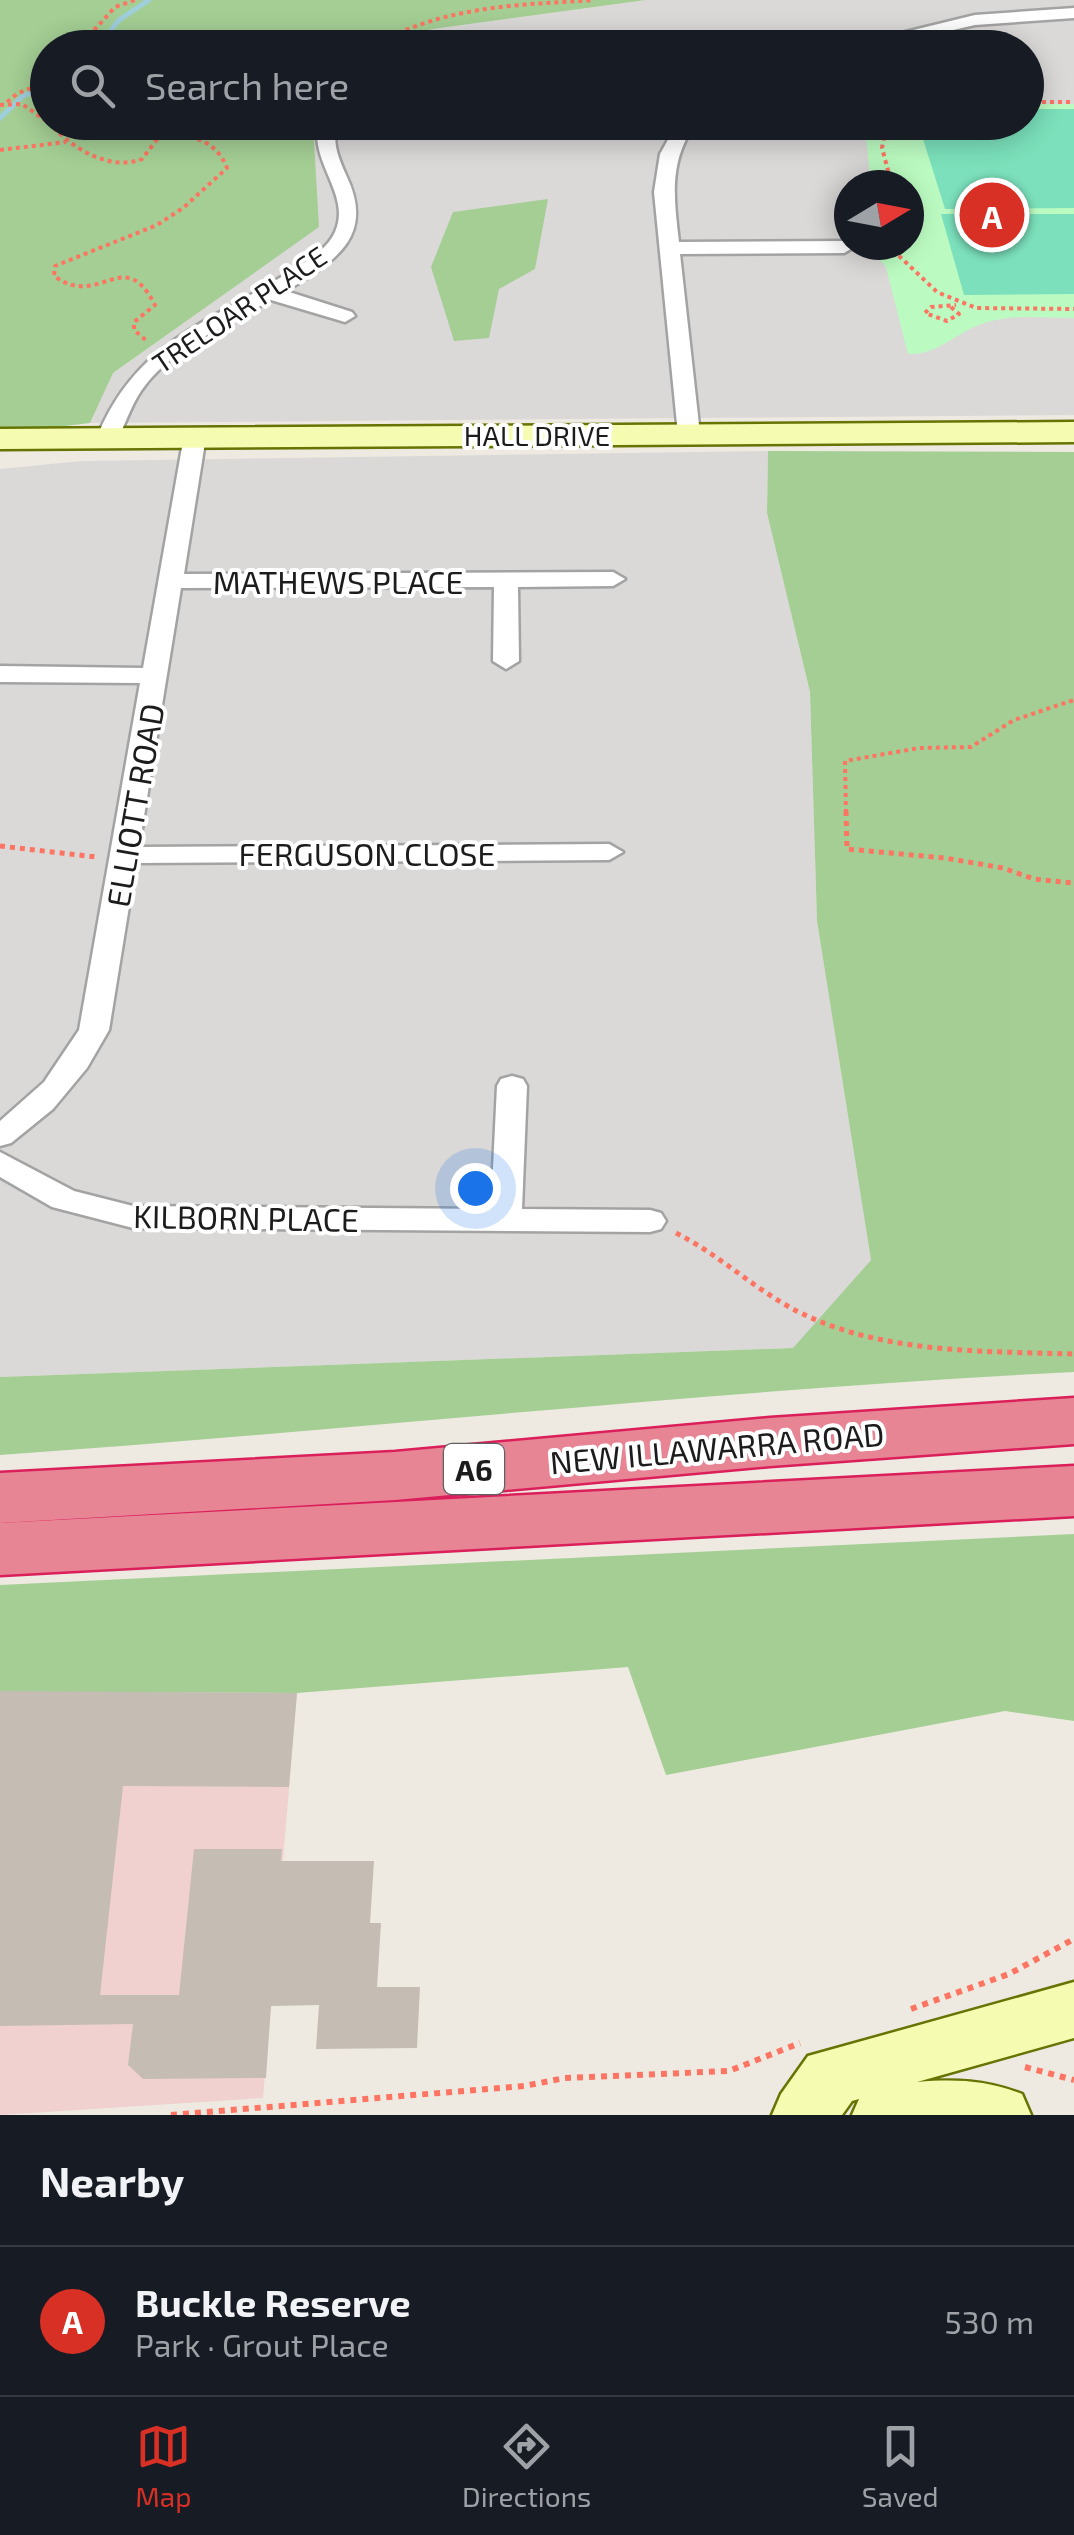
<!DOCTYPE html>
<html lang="en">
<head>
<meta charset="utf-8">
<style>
  body { margin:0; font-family:"Exo 2",sans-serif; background:#20242c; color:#f1f3f6 }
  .compass { position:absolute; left:834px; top:170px; width:90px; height:90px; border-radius:50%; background:#171b24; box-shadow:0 5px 25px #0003; rotate:80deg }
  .you { position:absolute; left:475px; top:1188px; width:35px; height:35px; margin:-25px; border:8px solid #fff; border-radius:50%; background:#1a73e8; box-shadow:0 0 0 15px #1a73e833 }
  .badge { display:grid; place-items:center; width:65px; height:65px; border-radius:50%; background:#d93025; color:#fff; font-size:32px; font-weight:700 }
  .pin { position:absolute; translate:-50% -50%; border:5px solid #fff; box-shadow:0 2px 10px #0006 }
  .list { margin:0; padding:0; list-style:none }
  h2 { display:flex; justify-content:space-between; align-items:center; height:130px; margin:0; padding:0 40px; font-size:42px }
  h2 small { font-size:32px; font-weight:400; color:#9ea1a6 }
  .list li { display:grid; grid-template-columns:65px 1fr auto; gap:30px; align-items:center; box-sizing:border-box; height:150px; padding:0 40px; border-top:2px solid #363941 }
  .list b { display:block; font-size:38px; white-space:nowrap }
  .list p { margin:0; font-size:32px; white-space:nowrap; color:#9ea1a6 }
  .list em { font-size:32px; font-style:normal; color:#9ea1a6 }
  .icon { flex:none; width:55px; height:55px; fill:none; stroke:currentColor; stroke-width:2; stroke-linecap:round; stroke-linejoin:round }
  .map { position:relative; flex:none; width:1074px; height:2115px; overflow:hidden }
  .search { position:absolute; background:#171b24; box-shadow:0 5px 25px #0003; left:30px; right:30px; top:30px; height:110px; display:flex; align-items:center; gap:25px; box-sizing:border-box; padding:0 35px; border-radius:55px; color:#9ea1a6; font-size:38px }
  .sheet { height:280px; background:#171b24 }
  nav { display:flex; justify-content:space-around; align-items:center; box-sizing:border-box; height:140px; border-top:2px solid #363941; background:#171b24; font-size:28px; color:#9ea1a6 }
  nav a { display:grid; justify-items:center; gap:5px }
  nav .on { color:#d93025 }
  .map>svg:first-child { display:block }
  .residential { fill:#dad9d8; fill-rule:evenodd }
  .commercial { fill:#f0d1cf }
  .forest { fill:#a4ce94 }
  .park { fill:#bbfbc1 }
  .pitch { fill:#7be0bb }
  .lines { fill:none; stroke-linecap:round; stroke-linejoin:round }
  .stream { stroke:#9fcedd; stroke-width:5 }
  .building { fill:#c5bcb4 }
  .street-casing { stroke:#a3a3a3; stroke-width:5 }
  .secondary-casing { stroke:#657402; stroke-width:5 }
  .highway-casing { stroke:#db1f5b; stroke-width:5 }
  .path-far2 { stroke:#fd7562; stroke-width:4; stroke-dasharray:4 4; stroke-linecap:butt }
  .path-far1 { stroke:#fd7562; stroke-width:5; stroke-dasharray:5 5; stroke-linecap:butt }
  .path { stroke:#fd7562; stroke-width:6; stroke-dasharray:6 6; stroke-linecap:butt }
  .street { fill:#fff; fill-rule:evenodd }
  .secondary { fill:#f5fbb1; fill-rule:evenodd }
  .highway { fill:#e88595; fill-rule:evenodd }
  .labels { text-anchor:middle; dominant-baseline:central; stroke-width:8; stroke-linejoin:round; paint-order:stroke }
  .far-street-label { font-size:28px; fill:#1c1c1c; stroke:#fff }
  .shield { fill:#fff; stroke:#606060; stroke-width:2.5 }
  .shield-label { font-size:30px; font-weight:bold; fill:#1c1c1c }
  .street-label { font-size:32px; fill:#1c1c1c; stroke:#fff }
</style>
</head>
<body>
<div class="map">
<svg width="1074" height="2115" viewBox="0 0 1074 2115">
  <rect width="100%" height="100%" fill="#eeeae1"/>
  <g class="residential">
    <path d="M646 0H1074V415L90 423 112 374 318 227 313 123 1026 122V48L350 47 433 29ZM849 185H909V245H849Z"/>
    <polygon points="768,451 767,513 810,692 817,921 871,1260 794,1348 0,1377 0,469 82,461"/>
  </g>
  <polygon class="commercial" points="0,1691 297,1693 263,2098 0,2115"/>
  <g class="forest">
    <polygon points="0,0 646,0 433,29 350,47 48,48 48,122 313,123 319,227 113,373 90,423 0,434"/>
    <polygon points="548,199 535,269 499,289 489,338 454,341 431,267 453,212"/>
    <path d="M768 451 1074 452V1372C715 1390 358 1430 0 1455V1377L793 1348 871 1260 817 921 810 692 767 513Z"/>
    <polygon points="1074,1534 1074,1721 1005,1711 666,1775 628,1667 297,1693 0,1692 0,1585"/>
  </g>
  <path class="park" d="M1027 104H1074V318C1044 318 1008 313 979 325 953 335 937 355 908 354L886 267 876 256 878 245H909V185H871L865 126 826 123 1026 122Z"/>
  <g class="pitch">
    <polygon points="1027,109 1074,109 1074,208 945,209 918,123 1026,122"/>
    <polygon points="941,214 1074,214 1074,294 964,295"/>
  </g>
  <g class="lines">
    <g class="stream">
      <polyline points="97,48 119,20 149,0"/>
      <polyline points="0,118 23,96 48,87"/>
    </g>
  </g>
  <polygon class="building" points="0,1691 297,1693 289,1787 123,1786 100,1995 179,1995 194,1849 282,1849 281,1861 374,1861 370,1923 381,1923 377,1987 420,1987 417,2048 316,2049 319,2005 271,2006 266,2078 143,2079 128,2065 133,2024 0,2026"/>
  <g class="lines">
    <g class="street-casing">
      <g id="street">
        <polygon points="1074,8 1074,18 975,25 874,48 840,48 975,15"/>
        <path d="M319 122H337C332 143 338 157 346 175 376 237 335 261 286 291L352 312 355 316 345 322 271 300C228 325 170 348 141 391 130 407 125 426 116 442H100L97 437C136 343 202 326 283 276 300 265 326 252 335 232 352 194 308 162 319 122Z"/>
        <path d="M678 122H697C668 160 674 198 679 242L844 241 854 247 844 253 680 254 700 434 689 441 678 434 654 192 660 154Z"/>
        <polygon points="195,429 206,436 184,574 613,572 625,579 613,586 518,587 519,661 506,669 493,661 494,587 181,588 139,847 609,844 623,852 609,860 136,863 109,1030 87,1068 53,1109 11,1143 0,1146 0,1121 44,1082 79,1030 140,683 0,682 0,666 143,668 184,436"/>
        <polygon points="512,1076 523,1079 527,1086 522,1209 650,1210 661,1213 666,1221 661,1229 650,1232 133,1228 52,1207 0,1177 0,1152 74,1191 133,1206 491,1209 497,1086 501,1079"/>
      </g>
    </g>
    <g class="secondary-casing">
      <g id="secondary">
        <polygon points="1074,422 1074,442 0,449 0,429"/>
        <path d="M1074 1982V2038L917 2082C956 2079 985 2080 1022 2094L1031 2115H852L859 2099 852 2101 842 2115H772L781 2094 808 2056Z"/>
      </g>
    </g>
    <g class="highway-casing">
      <g id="highway">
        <polygon points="1074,1398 1074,1444 770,1466 395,1500 0,1523 0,1473 395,1452 770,1418"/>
        <polygon points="1074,1466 1074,1516 0,1575 0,1523"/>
      </g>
    </g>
    <g class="path-far2">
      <polyline points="78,48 115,7 135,0"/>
      <path d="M370 48C439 6 516 5 594 0"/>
      <polyline points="7,102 18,93 48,82"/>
      <polyline points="1026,102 1074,102"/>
      <polyline points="0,105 22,104 48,122"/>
      <path d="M48 122C71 147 108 172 142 159L162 133C191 136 215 138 227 168L183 208 157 225 55 266 54 276C101 310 123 243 155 305L134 322V330L148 342"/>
      <polyline points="880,122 885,132 882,148 892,185"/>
      <polyline points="0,150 66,142"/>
      <polyline points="868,251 896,253 937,292 976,308 1074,309"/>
      <polyline points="951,307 959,314 947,321 925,313 931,307 956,305"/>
      <polyline points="846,813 845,761 919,748 971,747 1014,720 1074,700"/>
    </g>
    <g class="path-far1">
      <polyline points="846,811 847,849 945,858 1003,868 1034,879 1074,883"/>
      <polyline points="0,846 96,857"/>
      <path d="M676 1233C718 1254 752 1287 793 1309 878 1354 980 1351 1074 1354"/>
    </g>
    <g class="path">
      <polyline points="911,2009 1009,1974 1074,1939"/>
      <polyline points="1025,2067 1074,2080"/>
      <polyline points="171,2115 524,2086 565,2078 729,2071 800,2043"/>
    </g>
    <use href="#street" class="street"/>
    <use href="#secondary" class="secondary"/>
    <use href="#highway" class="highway"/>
  </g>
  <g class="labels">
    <g class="far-street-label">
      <text transform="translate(239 309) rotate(-34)">TRELOAR PLACE</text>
      <text x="537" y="435">HALL DRIVE</text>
    </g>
    <rect class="shield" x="444" y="1444" width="60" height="50" rx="8"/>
    <g class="shield-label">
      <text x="474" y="1469">A6</text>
    </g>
    <g class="street-label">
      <text x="338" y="581">MATHEWS PLACE</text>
      <text transform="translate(134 805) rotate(-80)">ELLIOTT ROAD</text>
      <text x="367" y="853">FERGUSON CLOSE</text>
      <text transform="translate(246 1217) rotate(1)">KILBORN PLACE</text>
      <text transform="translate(717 1447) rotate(-5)">NEW ILLAWARRA ROAD</text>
    </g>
  </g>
</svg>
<svg class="compass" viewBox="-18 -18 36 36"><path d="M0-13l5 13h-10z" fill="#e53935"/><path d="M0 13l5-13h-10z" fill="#9ea1a6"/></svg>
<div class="you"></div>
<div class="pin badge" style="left:992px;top:215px">A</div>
<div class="search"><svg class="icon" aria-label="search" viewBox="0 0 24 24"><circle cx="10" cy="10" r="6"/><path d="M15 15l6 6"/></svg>Search here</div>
</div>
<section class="sheet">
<h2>Nearby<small></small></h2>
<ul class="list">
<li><span class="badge">A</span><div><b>Buckle Reserve</b><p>Park · Grout Place</p></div><em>530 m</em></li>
</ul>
</section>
<nav>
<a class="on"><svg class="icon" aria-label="map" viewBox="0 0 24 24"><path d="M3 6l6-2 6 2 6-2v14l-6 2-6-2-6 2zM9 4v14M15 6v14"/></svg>Map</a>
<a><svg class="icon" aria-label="directions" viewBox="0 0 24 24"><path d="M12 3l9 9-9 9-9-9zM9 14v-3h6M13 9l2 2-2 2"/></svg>Directions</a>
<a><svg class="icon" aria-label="saved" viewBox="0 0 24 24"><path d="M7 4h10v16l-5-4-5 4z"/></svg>Saved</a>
</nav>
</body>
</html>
